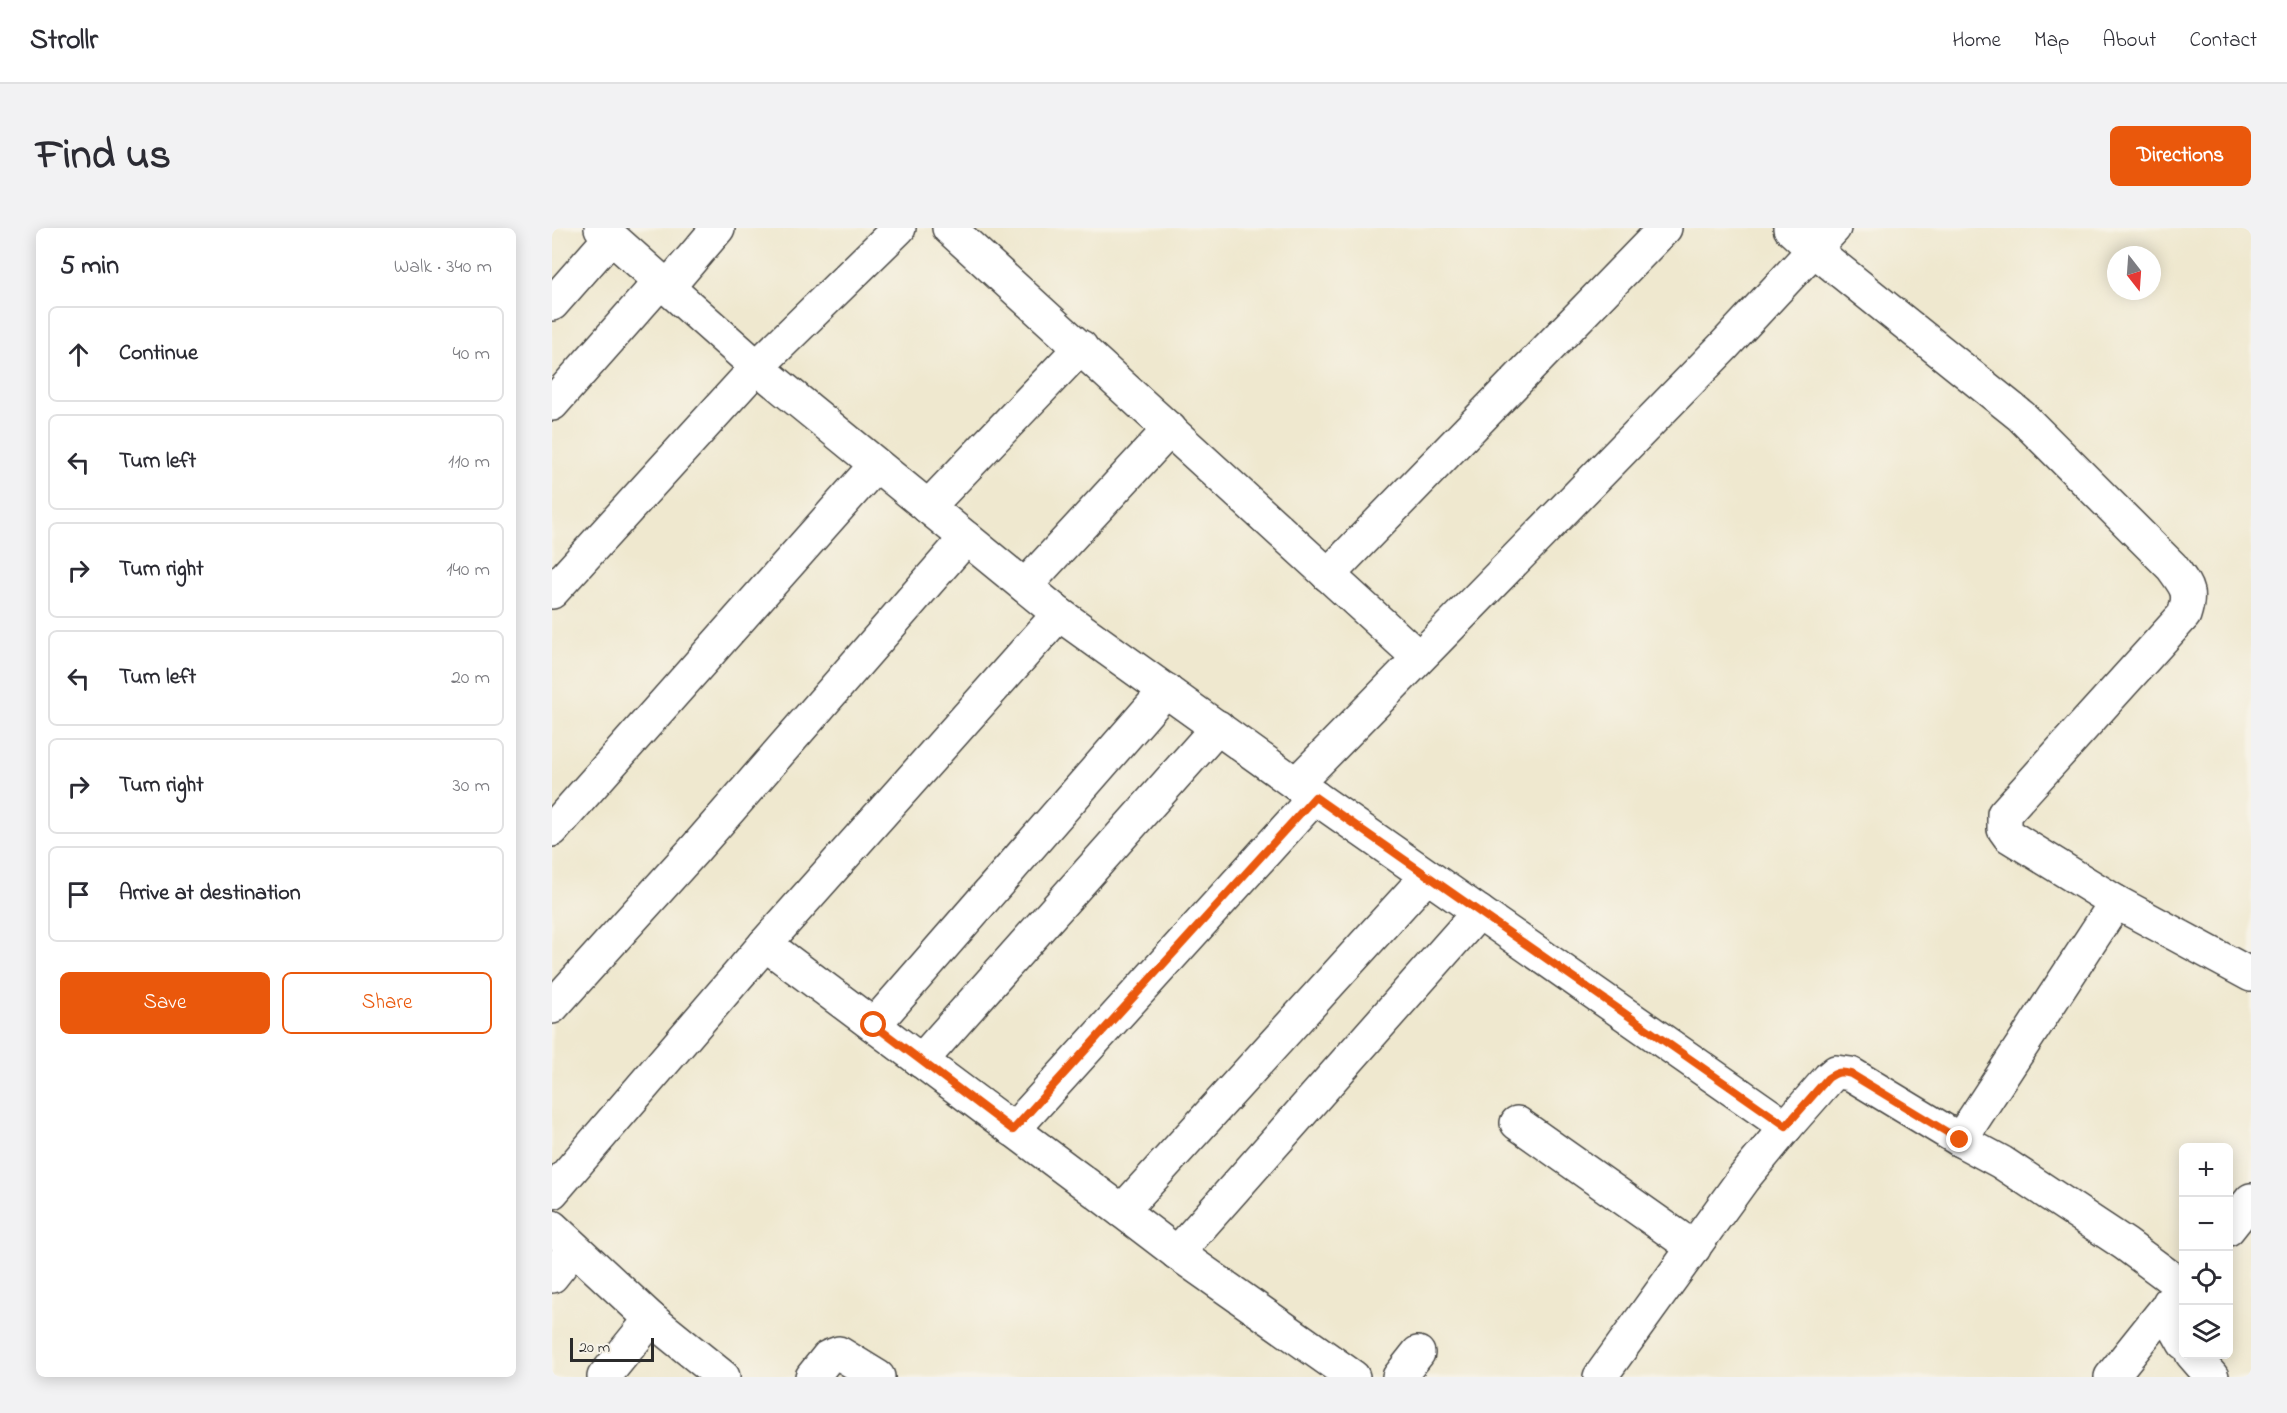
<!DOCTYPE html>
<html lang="en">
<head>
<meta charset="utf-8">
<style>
  body { margin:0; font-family:"Indie Flower",sans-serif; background:#f2f2f3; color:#2b2b33 }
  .controls { position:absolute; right:18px; bottom:18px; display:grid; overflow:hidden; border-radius:9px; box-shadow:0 3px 15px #0003 }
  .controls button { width:54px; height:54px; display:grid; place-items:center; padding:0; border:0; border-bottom:2px solid #e1e1e2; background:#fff; color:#2b2b33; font:30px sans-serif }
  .compass { position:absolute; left:1555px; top:18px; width:54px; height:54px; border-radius:50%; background:#fff; box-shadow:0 3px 15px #0003; rotate:163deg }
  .scale { position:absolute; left:18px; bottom:15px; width:84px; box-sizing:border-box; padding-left:6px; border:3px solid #2b2b2b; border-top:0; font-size:16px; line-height:21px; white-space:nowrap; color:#2b2b2b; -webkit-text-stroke:4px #f7f3e8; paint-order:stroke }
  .stop { position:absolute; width:18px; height:18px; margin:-14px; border:4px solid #ea580c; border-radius:50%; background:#fff }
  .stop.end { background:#ea580c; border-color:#fff; box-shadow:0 2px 6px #0008 }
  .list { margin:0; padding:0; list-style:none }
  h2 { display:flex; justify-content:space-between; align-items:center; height:78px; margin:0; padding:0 24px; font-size:26px }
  h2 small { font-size:20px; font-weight:400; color:#7c7c81 }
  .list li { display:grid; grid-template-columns:39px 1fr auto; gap:18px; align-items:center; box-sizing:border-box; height:96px; margin:0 12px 12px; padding:0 12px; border:2px solid #e1e1e2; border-radius:9px }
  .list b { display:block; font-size:22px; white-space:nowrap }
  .list em { font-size:20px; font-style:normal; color:#7c7c81 }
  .actions { display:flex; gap:12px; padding:18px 24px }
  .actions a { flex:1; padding:14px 0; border:2px solid #ea580c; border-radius:9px; text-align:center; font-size:21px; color:#ea580c }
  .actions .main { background:#ea580c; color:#fff }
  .icon { flex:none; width:33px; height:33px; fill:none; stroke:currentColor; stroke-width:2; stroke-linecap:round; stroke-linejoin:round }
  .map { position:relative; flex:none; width:1699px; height:1149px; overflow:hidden; border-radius:9px }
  header { display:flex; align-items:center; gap:36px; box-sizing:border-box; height:84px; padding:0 30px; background:#fff; border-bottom:2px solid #e1e1e2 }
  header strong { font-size:28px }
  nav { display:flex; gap:33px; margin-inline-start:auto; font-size:21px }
  .intro { display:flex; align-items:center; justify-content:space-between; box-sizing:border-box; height:144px; padding:0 36px }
  h1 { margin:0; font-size:42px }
  .button { padding:15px 27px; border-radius:9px; background:#ea580c; color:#fff; font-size:21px; font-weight:700 }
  main { display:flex; gap:36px; padding:0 36px }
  aside { flex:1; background:#fff; border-radius:9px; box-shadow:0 3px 15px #0003 }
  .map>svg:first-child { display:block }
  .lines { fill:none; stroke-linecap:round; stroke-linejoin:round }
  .minor-casing { stroke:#484744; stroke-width:36 }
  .minor { stroke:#fff; stroke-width:33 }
  .route { stroke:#ea580c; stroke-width:8 }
</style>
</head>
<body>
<header>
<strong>Strollr</strong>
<nav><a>Home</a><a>Map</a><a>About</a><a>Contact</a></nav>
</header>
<div class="intro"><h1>Find us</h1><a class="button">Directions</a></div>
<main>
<aside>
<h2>5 min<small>Walk · 340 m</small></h2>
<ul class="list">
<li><svg class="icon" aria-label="ahead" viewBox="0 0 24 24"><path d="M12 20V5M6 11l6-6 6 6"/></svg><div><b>Continue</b></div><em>40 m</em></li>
<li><svg class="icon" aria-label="left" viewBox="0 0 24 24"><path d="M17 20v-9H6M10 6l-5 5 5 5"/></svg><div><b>Turn left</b></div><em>110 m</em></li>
<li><svg class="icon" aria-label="right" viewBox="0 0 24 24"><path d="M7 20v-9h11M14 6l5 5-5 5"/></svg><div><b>Turn right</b></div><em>140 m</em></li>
<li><svg class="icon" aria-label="left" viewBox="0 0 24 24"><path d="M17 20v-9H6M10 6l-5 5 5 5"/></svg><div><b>Turn left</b></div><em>20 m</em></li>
<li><svg class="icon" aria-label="right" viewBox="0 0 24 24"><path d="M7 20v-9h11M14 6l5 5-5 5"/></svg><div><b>Turn right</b></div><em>30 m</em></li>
<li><svg class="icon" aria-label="arrive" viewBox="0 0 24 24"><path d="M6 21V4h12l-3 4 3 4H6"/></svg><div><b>Arrive at destination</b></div></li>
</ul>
<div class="actions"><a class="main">Save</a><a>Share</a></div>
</aside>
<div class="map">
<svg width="1699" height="1149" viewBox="0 0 1699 1149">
  <rect width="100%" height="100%" fill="#f7f3e8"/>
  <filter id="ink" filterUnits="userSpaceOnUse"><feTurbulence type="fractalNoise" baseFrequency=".0167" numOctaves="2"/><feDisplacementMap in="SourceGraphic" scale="12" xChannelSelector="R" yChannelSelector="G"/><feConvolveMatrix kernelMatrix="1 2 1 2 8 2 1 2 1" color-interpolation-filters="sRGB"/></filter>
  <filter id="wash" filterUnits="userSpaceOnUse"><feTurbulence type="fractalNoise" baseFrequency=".008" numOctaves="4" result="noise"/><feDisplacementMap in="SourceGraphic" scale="24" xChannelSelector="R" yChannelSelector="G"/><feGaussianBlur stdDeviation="1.35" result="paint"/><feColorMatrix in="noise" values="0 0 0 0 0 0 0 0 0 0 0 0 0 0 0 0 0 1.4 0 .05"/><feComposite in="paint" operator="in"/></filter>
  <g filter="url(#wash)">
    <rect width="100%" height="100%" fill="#efe8cf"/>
  </g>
  <g filter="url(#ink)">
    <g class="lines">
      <g class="minor-casing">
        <g id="minor">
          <polyline points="49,0 205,139 507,386 744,556 1234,899 1277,850 1284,844 1299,846 1408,912 1449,934 1573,1016 1631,1059 1559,1149"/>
          <polyline points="397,0 866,429"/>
          <path d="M1238 0 1262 22 1469 188 1620 339C1634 359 1640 363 1632 387L1452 586V601L1457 608 1564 674 1699 747"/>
          <polyline points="115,60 166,0"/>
          <polyline points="0,76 59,9"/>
          <polyline points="0,176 108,54"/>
          <polyline points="376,279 529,119"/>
          <polyline points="776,347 1113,0"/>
          <polyline points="473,358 618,201"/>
          <polyline points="0,364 205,139 347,0"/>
          <polyline points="744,556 1171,119 1282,0"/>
          <polyline points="0,602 323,238"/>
          <polyline points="213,716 570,983"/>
          <polyline points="0,779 143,621 414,310"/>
          <polyline points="322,797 614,462"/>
          <polyline points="369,833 666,499"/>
          <polyline points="965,895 1142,1020"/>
          <polyline points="461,902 763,569"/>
          <polyline points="1408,912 1564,674"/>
          <polyline points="0,964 213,716 507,386"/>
          <polyline points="0,999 99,1091 171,1149"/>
          <polyline points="1676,1001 1699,972"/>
          <polyline points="625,1025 570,983 875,648"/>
          <polyline points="0,1048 22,1020"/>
          <polyline points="1617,1075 1622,1097 1632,1115"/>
          <polyline points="1640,1126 1660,1149"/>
          <polyline points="52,1149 99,1091"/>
          <polyline points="260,1149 276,1129 287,1125 326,1149"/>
          <polyline points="801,1149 625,1025 927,684"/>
          <polyline points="847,1149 866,1125"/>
          <polyline points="1048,1149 1191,951 1234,899"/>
        </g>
      </g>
      <use href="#minor" class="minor"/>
    </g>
  </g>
  <g class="lines" filter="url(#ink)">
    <path class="route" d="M322 797 461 902 763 569 1234 898 1276 850C1285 844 1289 843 1299 846L1408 912"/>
  </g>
</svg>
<div class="controls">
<button>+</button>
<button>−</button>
<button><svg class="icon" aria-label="locate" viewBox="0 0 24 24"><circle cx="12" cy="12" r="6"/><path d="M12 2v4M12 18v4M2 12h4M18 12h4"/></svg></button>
<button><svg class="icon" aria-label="layers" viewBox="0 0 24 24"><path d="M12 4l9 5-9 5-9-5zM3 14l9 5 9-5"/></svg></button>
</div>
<svg class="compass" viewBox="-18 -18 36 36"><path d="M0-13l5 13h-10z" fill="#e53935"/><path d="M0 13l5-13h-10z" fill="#7c7c81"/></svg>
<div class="scale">20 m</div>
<div class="stop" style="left:322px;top:797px"></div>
<div class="stop end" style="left:1408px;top:912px"></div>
</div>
</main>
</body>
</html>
